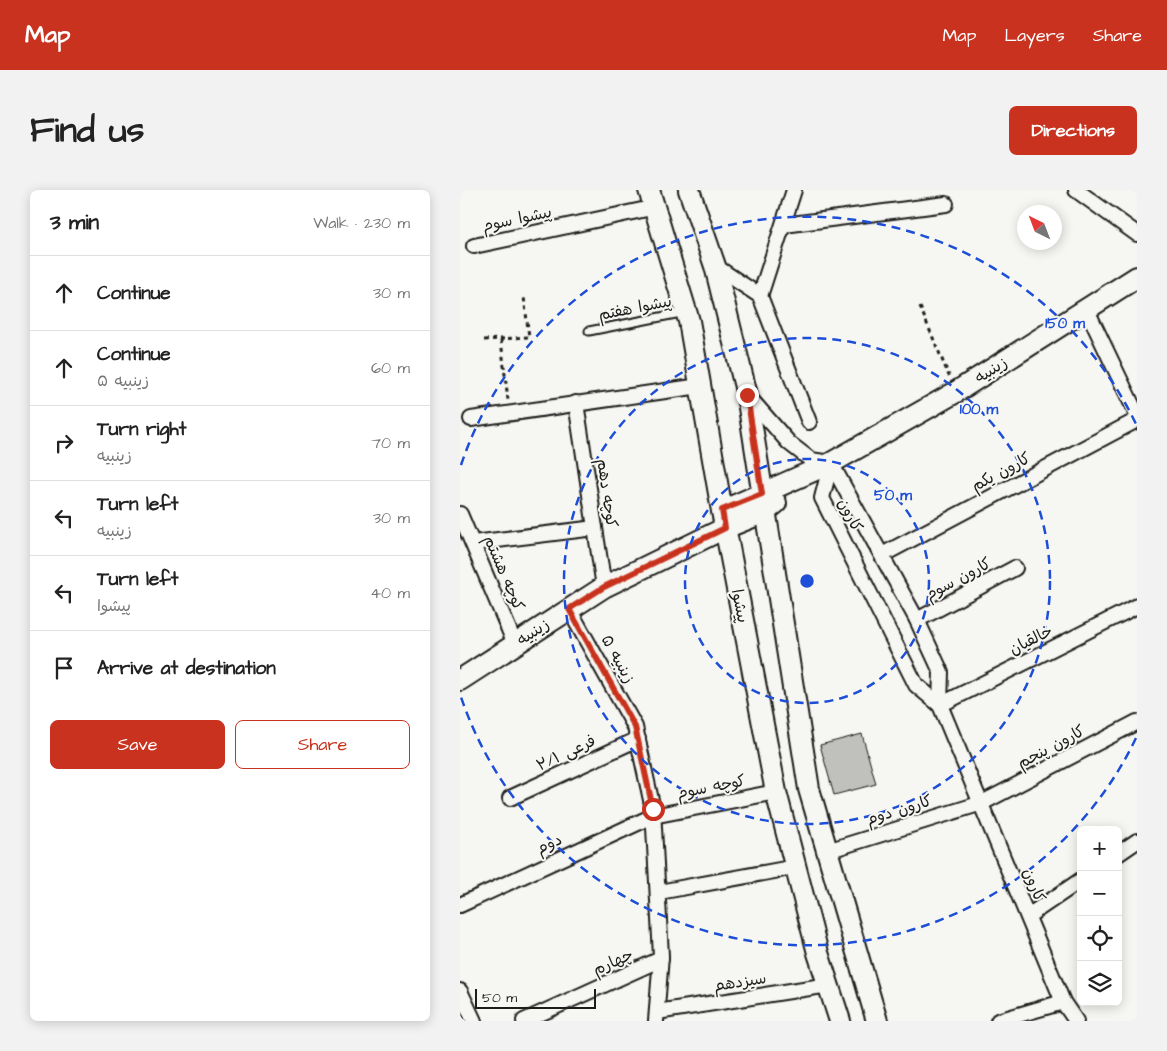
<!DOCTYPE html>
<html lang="en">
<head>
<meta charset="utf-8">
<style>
  body { margin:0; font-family:"Architects Daughter","Playpen Sans Arabic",sans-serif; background:#f2f2f2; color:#222 }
  .controls { position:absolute; right:15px; bottom:15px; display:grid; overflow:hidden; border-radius:8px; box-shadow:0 2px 12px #0003 }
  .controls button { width:45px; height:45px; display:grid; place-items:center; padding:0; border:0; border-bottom:1px solid #e0e0e0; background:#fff; color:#222; font:25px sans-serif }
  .compass { position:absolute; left:557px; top:15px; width:45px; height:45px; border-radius:50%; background:#fff; box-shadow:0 2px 12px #0003; rotate:318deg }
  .scale { position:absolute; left:15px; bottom:12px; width:121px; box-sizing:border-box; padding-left:5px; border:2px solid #1c1c1c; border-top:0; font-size:14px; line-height:18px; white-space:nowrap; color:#1c1c1c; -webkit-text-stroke:4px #f6f6f2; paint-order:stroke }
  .stop { position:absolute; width:15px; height:15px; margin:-11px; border:4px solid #c8321e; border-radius:50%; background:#fff }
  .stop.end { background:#c8321e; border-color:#fff; box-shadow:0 1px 5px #0008 }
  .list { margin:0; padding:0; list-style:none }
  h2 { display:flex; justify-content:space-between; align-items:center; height:65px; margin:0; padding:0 20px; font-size:21px }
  h2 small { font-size:16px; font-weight:400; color:#767676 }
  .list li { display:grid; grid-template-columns:32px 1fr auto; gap:15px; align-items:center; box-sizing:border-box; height:75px; padding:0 20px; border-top:1px solid #e0e0e0 }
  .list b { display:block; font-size:19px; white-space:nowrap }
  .list p { margin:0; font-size:16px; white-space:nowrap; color:#767676 }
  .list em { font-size:16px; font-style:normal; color:#767676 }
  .actions { display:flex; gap:10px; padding:15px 20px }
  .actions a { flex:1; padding:11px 0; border:1px solid #c8321e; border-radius:8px; text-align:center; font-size:18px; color:#c8321e }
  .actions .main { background:#c8321e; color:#fff }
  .icon { flex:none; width:28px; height:28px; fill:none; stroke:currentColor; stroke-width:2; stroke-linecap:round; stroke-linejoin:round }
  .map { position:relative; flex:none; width:677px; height:831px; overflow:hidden; border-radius:8px }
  header { display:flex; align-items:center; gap:30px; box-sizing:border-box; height:70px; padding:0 25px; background:#c8321e; color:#fff }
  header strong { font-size:24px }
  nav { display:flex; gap:28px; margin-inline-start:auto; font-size:18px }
  .intro { display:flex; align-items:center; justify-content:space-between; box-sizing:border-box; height:120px; padding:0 30px }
  h1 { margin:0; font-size:35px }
  .button { padding:12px 22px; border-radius:8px; background:#c8321e; color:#fff; font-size:18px; font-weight:700 }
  main { display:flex; gap:30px; padding:0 30px }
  aside { flex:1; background:#fff; border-radius:8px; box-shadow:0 2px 12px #0003 }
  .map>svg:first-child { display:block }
  .building { fill:#c0c0bd; stroke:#1c1c1c }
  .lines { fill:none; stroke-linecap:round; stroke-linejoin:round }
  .lane-casing { stroke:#1c1c1c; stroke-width:11 }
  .street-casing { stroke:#1c1c1c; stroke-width:18 }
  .secondary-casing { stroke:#1c1c1c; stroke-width:24 }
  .path { stroke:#1c1c1c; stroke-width:3; stroke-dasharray:4 4; stroke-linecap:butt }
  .lane { stroke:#f6f6f2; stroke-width:7 }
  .street { stroke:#f6f6f2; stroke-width:14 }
  .secondary { stroke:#f6f6f2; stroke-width:20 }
  .route { stroke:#c8321e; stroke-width:6 }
  .ring { fill:none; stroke:#1d4ed8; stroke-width:2.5; stroke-dasharray:9 6 }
  .labels { text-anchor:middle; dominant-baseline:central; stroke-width:4; stroke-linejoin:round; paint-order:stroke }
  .street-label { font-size:16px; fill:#1c1c1c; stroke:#f6f6f2 }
  .centre { fill:#1d4ed8; stroke:#f6f6f2; stroke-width:2.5 }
  .ring-label { font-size:15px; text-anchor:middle; font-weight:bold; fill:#1d4ed8; stroke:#f6f6f2; stroke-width:4; stroke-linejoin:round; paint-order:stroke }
</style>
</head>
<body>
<header>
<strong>Map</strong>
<nav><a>Map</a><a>Layers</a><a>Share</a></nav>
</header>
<div class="intro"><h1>Find us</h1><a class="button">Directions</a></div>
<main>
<aside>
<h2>3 min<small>Walk · 230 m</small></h2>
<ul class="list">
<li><svg class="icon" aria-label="ahead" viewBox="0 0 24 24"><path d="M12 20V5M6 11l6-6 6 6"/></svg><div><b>Continue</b></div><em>30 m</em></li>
<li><svg class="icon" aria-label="ahead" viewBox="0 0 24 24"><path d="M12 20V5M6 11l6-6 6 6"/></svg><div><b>Continue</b><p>زینبیه ۵</p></div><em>60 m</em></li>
<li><svg class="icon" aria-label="right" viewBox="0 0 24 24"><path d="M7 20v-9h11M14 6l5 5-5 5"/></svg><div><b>Turn right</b><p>زینبیه</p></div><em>70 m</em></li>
<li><svg class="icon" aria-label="left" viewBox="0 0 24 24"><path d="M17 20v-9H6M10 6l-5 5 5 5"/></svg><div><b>Turn left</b><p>زینبیه</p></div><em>30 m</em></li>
<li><svg class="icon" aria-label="left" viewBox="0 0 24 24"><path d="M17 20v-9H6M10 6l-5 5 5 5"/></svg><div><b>Turn left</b><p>پیشوا</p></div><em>40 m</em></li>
<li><svg class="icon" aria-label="arrive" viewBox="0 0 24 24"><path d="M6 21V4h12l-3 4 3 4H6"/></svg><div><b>Arrive at destination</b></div></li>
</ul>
<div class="actions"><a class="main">Save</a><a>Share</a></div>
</aside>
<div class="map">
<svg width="677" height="831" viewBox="0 0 677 831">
  <rect width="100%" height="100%" fill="#f6f6f2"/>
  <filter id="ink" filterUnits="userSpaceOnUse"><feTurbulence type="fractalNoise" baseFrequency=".02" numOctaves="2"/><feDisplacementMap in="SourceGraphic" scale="10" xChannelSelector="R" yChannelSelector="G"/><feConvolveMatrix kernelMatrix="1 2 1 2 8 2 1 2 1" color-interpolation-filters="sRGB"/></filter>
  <g filter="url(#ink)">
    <polygon class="building" points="402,544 416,594 374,605 360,555"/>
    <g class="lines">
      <g class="lane-casing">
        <polyline id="lane" points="129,141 226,122"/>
      </g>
      <g class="street-casing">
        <g id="street">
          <polyline points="616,0 677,44"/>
          <polyline points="324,35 486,14"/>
          <polyline points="14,56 196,17"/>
          <polyline points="255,76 300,106 349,232"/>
          <polyline points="300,106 334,0"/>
          <polyline points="627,120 677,225"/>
          <polyline points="287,205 329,253 351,270 370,273"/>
          <polyline points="116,213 144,397"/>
          <polyline points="11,229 240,196"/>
          <polyline points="371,273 457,430 481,482 480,515 603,812 616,831"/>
          <polyline points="371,273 362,308 456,495 480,515"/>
          <polyline points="0,324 55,454"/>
          <polyline points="13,353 135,338"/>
          <polyline points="422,365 677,230"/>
          <polyline points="109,419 175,537 193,619 201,766 196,831"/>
          <polyline points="457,430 555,378"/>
          <polyline points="480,515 677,416"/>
          <polyline points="50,608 178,549"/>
          <polyline points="367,661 522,613 677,532"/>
          <polyline points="658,664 677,651"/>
          <polyline points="199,702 336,677"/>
          <polyline points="0,715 193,626 316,602"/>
          <polyline points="568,726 621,690"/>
          <polyline points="0,801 14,831"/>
          <polyline points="197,822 369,795"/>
          <polyline points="64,831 201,769"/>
          <polyline points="538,831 603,812"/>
        </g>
      </g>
      <g class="secondary-casing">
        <g id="secondary">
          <polyline points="189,0 229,131 262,321 316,602 358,763 380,831"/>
          <polyline points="229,0 255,76 287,205 349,599 417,831"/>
          <polyline points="262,321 371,273 496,202 677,87"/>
          <polyline points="0,490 144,397 265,338 305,322 316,313"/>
        </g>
      </g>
      <g class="path">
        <polyline points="460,117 489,186"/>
        <polyline points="24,150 69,147 64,107"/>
        <polyline points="41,150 48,210"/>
      </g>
      <use href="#lane" class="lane"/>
      <use href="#street" class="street"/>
      <use href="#secondary" class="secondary"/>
    </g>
  </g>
  <g class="lines" filter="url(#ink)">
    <polyline class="route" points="193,619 175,537 109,419 144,397 265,338 262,320 302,304 287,205"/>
  </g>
  <g class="ring">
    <circle cx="347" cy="391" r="122"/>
    <circle cx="347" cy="391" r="243"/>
    <path d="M676 548A365 365 0 0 1 1 507M1 275A365 365 0 0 1 676 234"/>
  </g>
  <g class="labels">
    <g class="street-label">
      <text transform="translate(57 29) rotate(-12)">پیشوا سوم</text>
      <text transform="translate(175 118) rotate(-11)">پیشوا هفتم</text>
      <text transform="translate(531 180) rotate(-32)">زینبیه</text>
      <text transform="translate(541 282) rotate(-28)">کارون یکم</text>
      <text transform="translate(147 303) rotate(82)">کوچه دهم</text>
      <text transform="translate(390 325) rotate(63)">کارون</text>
      <text transform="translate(44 383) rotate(67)">کوچه هشتم</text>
      <text transform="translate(498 389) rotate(-28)">کارون سوم</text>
      <text transform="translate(280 416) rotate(79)">پیشوا</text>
      <text transform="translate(73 442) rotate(-33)">زینبیه</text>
      <text transform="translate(571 450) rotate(-27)">خالقیان</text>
      <text transform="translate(158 469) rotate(61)">زینبیه ۵</text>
      <text transform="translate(591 557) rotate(-28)">کارون پنجم</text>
      <text transform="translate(106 563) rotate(-25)">فرعی ۲/۱</text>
      <text transform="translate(251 597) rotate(-11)">کوچه سوم</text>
      <text transform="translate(439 620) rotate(-17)">کارون دوم</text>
      <text transform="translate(89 654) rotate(-25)">دوم</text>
      <text transform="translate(574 695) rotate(68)">کارون</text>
      <text transform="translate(153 772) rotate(-24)">چهارم</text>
      <text transform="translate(280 792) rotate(-9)">سیزدهم</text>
    </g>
  </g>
  <circle cx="347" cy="391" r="8" class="centre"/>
  <g class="ring-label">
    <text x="605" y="138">150 m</text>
    <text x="519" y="224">100 m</text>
    <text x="433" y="310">50 m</text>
  </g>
</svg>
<div class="controls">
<button>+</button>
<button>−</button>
<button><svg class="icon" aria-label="locate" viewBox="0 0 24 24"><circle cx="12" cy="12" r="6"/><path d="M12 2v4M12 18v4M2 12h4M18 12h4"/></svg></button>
<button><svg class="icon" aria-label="layers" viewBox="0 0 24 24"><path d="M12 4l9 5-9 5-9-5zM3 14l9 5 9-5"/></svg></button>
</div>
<svg class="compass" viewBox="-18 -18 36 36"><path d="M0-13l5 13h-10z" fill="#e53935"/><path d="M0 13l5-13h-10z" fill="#767676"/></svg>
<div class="scale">50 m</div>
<div class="stop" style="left:193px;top:619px"></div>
<div class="stop end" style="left:287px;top:205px"></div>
</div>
</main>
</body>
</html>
